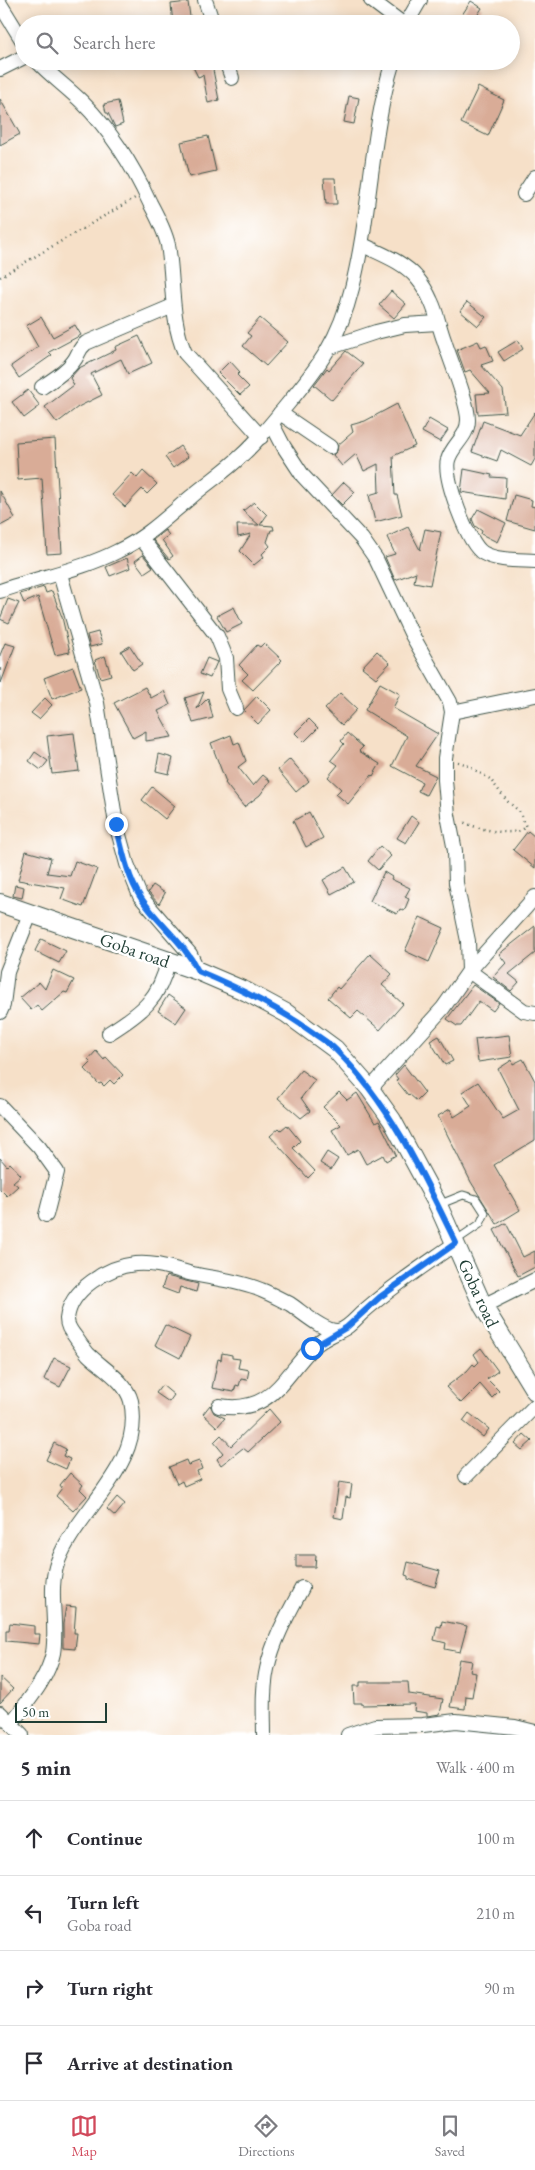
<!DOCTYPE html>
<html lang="en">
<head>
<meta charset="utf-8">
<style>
  body { margin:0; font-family:"EB Garamond",serif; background:#f2f2f3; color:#2b2b33 }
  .scale { position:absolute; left:15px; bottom:12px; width:92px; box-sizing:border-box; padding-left:5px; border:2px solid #1f3d34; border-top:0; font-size:14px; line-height:18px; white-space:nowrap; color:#1f3d34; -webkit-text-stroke:4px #fff; paint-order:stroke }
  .stop { position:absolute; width:15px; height:15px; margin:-11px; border:4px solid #1a73e8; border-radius:50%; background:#fff }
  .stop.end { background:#1a73e8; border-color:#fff; box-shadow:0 1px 5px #0008 }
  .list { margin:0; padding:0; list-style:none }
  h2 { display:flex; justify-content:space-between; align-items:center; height:65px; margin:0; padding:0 20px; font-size:21px }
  h2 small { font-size:16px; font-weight:400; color:#7c7c81 }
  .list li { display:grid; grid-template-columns:32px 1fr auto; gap:15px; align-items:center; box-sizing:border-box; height:75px; padding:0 20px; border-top:1px solid #e1e1e2 }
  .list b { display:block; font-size:19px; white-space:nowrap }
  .list p { margin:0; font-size:16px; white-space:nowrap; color:#7c7c81 }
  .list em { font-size:16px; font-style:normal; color:#7c7c81 }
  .icon { flex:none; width:28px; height:28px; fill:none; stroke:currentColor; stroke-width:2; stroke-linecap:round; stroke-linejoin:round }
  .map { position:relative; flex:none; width:535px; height:1735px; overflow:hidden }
  .search { position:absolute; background:#fff; box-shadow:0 2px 12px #0003; left:15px; right:15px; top:15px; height:55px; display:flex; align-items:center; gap:12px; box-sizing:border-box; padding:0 18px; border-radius:28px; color:#7c7c81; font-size:19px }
  .sheet { height:365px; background:#fff }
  nav { display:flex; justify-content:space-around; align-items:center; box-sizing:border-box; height:70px; border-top:1px solid #e1e1e2; background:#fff; font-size:14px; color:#7c7c81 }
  nav a { display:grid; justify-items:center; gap:2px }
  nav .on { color:#d1495b }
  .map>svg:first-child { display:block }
  .building { fill:#d9ac97 }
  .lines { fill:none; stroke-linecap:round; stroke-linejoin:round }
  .service-casing { stroke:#3f554a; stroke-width:9 }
  .minor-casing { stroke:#3f554a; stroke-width:16 }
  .tertiary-casing { stroke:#3f554a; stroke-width:20 }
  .path { stroke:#3f554a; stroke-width:2.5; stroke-dasharray:1 4; stroke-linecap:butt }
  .service { stroke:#fff; stroke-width:7 }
  .minor { stroke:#fff; stroke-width:14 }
  .tertiary { stroke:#fff; stroke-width:18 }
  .route { stroke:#1a73e8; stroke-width:6 }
  .labels { text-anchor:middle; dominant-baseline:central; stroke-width:5; stroke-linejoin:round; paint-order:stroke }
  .street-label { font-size:18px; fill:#1f3d34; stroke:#fff }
</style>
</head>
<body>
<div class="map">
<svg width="535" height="1735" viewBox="0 0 535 1735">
  <rect width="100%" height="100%" fill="#fff"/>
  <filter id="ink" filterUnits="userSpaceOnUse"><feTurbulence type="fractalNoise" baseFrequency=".02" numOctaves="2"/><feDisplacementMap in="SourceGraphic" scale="10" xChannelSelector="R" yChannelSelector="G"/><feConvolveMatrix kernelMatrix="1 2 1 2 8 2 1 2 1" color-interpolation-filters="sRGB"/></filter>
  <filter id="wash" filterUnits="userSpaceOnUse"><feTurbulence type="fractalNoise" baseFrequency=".0096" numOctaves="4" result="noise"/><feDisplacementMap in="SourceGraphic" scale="20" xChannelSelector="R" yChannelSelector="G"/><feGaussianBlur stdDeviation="1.12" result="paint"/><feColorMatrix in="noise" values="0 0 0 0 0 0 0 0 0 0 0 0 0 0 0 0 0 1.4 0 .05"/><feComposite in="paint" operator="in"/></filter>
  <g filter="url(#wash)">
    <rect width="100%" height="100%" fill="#f6e0c8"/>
    <g id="blocks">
      <g class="building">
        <polygon points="471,1 482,8 472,24 460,18"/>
        <polygon points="188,2 191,24 173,24 171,4"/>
        <polygon points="190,61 213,61 217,68 213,70 219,100 208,103 203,75 198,77"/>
        <polygon points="478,87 504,100 488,136 461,123"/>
        <polygon points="349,96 359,98 354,124 344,122"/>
        <polygon points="0,99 20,134 0,145"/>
        <polygon points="118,101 123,124 115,127 108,113 106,113 104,104"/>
        <polygon points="208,136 216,171 189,177 181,142"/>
        <polygon points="324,178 335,178 337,204 326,204"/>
        <polygon points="391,291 406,304 394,318 379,305"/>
        <polygon points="467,302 486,317 478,326 460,311"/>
        <polygon points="41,317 53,337 75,325 81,335 49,352 52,355 19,378 11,366 38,347 26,326"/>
        <polygon points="260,318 288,342 266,366 243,346 251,336 247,333"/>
        <polygon points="139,336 152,363 128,374 121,359 91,374 102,395 78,407 57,423 45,407 74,385 70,378 79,368 116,350 115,347"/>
        <polygon points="518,340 523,349 504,361 498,352"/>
        <polygon points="478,341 481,347 486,345 493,361 481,365 503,390 506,412 478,414 476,394 490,393 470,370 465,372 457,350"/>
        <polygon points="346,351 363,364 332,400 314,385 327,368 329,370"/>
        <polygon points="230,361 240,372 237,375 249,387 240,395 218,373"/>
        <polygon points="28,390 40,406 24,418 12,402"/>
        <polygon points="397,404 415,446 393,456 395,495 397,495 402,515 375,522 369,495 379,492 378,464 364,471 356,454 342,466 333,455 337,451 338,445 353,432 351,425 365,421"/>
        <polygon points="535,412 535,459 531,466 501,450 497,461 472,452 483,421 520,435"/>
        <polygon points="429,419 448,430 440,442 422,432"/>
        <polygon points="55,439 62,553 47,554 42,478 18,480 16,442"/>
        <polygon points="180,446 188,457 173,468 165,457"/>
        <polygon points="464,469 492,475 491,477 506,478 505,499 461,492"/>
        <polygon points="143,471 157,484 147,494 142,489 125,507 112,495 132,473 137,478"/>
        <polygon points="344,482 355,492 342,505 332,495"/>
        <polygon points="0,491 15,518 0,526"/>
        <polygon points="514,495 532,500 531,506 535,507 535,529 507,521"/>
        <polygon points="254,502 267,515 260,525 273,526 274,530 271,530 267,542 270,546 262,554 264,557 254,565 240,551 251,534 238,537 237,525 259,525 243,511"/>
        <polygon points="478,509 506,523 497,542 481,534 482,531 475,526 472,519"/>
        <polygon points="408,527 420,550 425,529 441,532 430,585 414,582 416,572 395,580 385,557 395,554 387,537"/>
        <polygon points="165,530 169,535 162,540 173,556 169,559 153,540"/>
        <polygon points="143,555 153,567 144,573 135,561"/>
        <polygon points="127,558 130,568 110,576 106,567"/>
        <polygon points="44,587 46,593 52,591 62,617 70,652 55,655 38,597 24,603 20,594"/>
        <polygon points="8,599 19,603 9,623 0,619"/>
        <polygon points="234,607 242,624 226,632 217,616"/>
        <polygon points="98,632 102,644 90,647 87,635"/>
        <polygon points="5,643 15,646 1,683 0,655"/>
        <polygon points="264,643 282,660 253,690 242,680 248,674 239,665 257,645 260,647"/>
        <polygon points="130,646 142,664 133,670 121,651"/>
        <polygon points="377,651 390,663 376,678 362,667"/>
        <polygon points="105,656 111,675 100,678 95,660"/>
        <polygon points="207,658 217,662 210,678 200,674"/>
        <polygon points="73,667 81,688 52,699 44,678"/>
        <polygon points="380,683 400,694 393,708 438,734 416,766 436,776 426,795 418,791 422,782 392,766 407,736 365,710"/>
        <polygon points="145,687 151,698 164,691 170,705 158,711 172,737 146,741 146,731 133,738 114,703"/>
        <polygon points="204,692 197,709 208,698 213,718 193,723 185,698"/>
        <polygon points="340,693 357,709 342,725 325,709"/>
        <polygon points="257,696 271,710 258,724 244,710"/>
        <polygon points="45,698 52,705 39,719 31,713"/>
        <polygon points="309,719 318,728 304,742 295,733"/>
        <polygon points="74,733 79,771 52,774 47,736"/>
        <polygon points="347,733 363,747 359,751 380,764 373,776 372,775 348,804 336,794 341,789 328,777 338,765 331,760 344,744 341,741"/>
        <polygon points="231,735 234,744 239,742 246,761 238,767 253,786 263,775 270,781 260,795 244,807 225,783 226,782 211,743"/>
        <polygon points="35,752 48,761 41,770 29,761"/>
        <polygon points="159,754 173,758 169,774 156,771"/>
        <polygon points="290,759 309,781 296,792 278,770"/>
        <polygon points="152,787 175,806 165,819 142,800"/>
        <polygon points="309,812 323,838 306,847 293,821"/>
        <polygon points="411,816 419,822 406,843 397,838"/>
        <polygon points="528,831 535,837 535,868 513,850"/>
        <polygon points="380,846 391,856 378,870 368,861"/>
        <polygon points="26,851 51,858 47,873 70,876 75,861 97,869 83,907 61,899 65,888 18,880"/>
        <polygon points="345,867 354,882 331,894 323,880"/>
        <polygon points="384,872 392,877 391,879 410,888 405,897 409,899 404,911 400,909 397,914 370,901"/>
        <polygon points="15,885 24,887 22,898 13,896"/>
        <polygon points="153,885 165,893 159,904 148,892"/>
        <polygon points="420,917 444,928 429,962 405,951"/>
        <polygon points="535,926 535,953 509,974 519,982 511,991 493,977 506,963 499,954"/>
        <polygon points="41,939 66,951 59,963 35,951"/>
        <polygon points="370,954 392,974 382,985 403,1004 380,1030 358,1011 351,1018 328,998 337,987 339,989"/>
        <polygon points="53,970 74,980 67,993 64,992 42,1011 37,1005 31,1010 20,998 39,982 45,989"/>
        <polygon points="473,985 499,1003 493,1011 479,1001 461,1026 457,1026 447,1019"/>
        <polygon points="168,995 186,1008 176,1023 158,1011"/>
        <polygon points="509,1035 512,1057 478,1062 475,1039"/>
        <polygon points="439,1036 453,1061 445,1065 430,1041"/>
        <polygon points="96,1051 104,1060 106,1057 123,1075 114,1084 110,1080 104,1086 101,1083 99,1084 85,1069 91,1063 88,1060"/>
        <polygon points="523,1059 535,1081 535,1140 494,1165 520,1210 497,1224 471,1182 438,1116 450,1109 454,1117 471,1106 462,1092 478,1082 503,1119 519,1110 498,1069 512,1060 513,1064"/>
        <polygon points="404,1065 425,1093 417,1101 409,1094 408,1095 396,1080 398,1079 395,1075"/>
        <polygon points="301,1070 315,1080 301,1098 310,1111 301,1118 278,1098"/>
        <polygon points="339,1092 347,1100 357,1093 375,1123 379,1121 396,1155 386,1161 383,1155 366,1164 358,1149 347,1155 332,1130 341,1125 323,1107"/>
        <polygon points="287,1125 300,1141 293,1148 315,1171 308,1178 270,1136 279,1128 281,1130"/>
        <polygon points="327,1152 338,1159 331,1170 320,1163"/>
        <polygon points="0,1158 7,1166 10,1163 21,1175 13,1182 18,1186 7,1196 0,1189"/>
        <polygon points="506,1223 523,1257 535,1251 535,1267 518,1276 494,1230"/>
        <polygon points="166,1276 198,1284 196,1292 180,1287 178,1294 162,1288"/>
        <polygon points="165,1325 190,1337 180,1358 155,1345"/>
        <polygon points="481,1348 498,1371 487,1379 499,1391 492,1398 480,1384 461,1403 446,1387 467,1371 473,1364 475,1366 479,1362 474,1354"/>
        <polygon points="222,1353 232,1355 232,1358 240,1359 238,1368 249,1370 247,1380 241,1379 239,1386 236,1385 234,1392 212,1388 218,1359 221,1360"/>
        <polygon points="54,1358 71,1366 60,1387 44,1379"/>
        <polygon points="162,1385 174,1395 169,1402 156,1393"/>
        <polygon points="210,1405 214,1413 225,1418 217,1427 203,1414"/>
        <polygon points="269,1409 280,1422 248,1452 243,1448 221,1465 217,1459 223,1453 214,1442 221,1435 231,1446"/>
        <polygon points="469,1413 489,1429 483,1437 463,1421"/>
        <polygon points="524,1434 532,1441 522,1450 515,1444"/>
        <polygon points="54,1443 66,1449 63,1456 70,1459 66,1469 46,1460"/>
        <polygon points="186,1460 188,1465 199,1461 202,1469 197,1471 200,1479 184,1486 182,1481 177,1484 169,1467"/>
        <polygon points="70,1473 83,1485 80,1489 87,1496 73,1511 56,1496 62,1488 60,1485"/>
        <polygon points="339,1482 352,1484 350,1498 346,1497 343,1519 334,1517"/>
        <polygon points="117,1497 125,1504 115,1516 107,1509"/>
        <polygon points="296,1555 316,1555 315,1567 296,1567"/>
        <polygon points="408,1562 440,1571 435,1587 408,1579 408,1576 405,1575"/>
        <polygon points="66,1606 76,1607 74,1633 77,1633 75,1649 63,1648 63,1624"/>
        <polygon points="442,1621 467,1626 460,1652 445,1649 446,1643 434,1640 437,1626 441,1627"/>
        <polygon points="10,1623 34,1626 34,1634 40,1634 39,1644 6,1641 6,1630 9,1630"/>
        <polygon points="459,1659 472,1661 470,1672 476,1673 472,1697 466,1696 465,1709 450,1707"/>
        <polygon points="0,1677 13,1689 0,1703"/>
        <polygon points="360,1682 408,1682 409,1694 443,1699 440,1714 427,1716 427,1713 414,1711 415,1704 362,1705 362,1703 354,1703 353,1686 360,1686"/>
      </g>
    </g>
  </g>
  <g filter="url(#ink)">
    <use href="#blocks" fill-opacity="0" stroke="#3f554a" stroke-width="1"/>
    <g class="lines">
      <g class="service-casing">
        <polyline id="service" points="438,1205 463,1195 476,1199 485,1213 480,1224 455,1241"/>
      </g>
      <g class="minor-casing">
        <g id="minor">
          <polyline points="205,0 213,24"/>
          <polyline points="371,0 403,24"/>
          <polyline points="0,4 24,43"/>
          <polyline points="406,24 420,0"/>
          <path d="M37 61C51 76 68 88 82 102 111 131 133 166 150 203 157 216 165 231 168 245 174 281 170 319 185 353L261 437"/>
          <polyline points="226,61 232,78"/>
          <polyline points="0,69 24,57"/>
          <polyline points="524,194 535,177"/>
          <path d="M363 245C381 254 404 262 417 278 423 285 427 292 431 301 437 313 439 327 444 340 450 360 468 401 468 420 468 437 452 445 448 460 443 477 468 544 483 553 497 561 519 560 535 561"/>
          <polyline points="331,347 376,332 405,325 438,323"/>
          <path d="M42 387C52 380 65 373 73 362 79 355 78 349 86 343L173 306"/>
          <polyline points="280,413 330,447"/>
          <polyline points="272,424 284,447 303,476 362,539 376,559 412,635 450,702 452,712 445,758 445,780 448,815 455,851 456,883 468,941 469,971 524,1011 535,1013"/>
          <polyline points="141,538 217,636 226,658 228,689 236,708"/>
          <polyline points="60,574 97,703 116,824 127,864 140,896 190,954 198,971"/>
          <path d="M0 591C39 577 81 570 118 551 146 538 168 516 191 497 207 483 226 471 241 456 258 441 272 423 286 406 320 365 339 340 352 288 371 214 370 135 393 61"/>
          <polyline points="452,712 535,695"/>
          <polyline points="0,1012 3,1005 7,972 30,914"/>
          <path d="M109 1033C141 1013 160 999 168 961"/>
          <polyline points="370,1089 443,1008 469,971 535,897"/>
          <polyline points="0,1106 39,1147 57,1172 46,1215"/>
          <polyline points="483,1306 535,1280"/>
          <path d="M219 1406C271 1414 281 1380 311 1349 319 1341 329 1336 340 1331"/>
          <polyline points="466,1476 535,1406"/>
          <polyline points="0,1713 22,1735"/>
          <path d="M11 1724C26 1703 48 1679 53 1653 58 1623 47 1589 58 1561 79 1507 145 1465 131 1401 126 1381 102 1368 88 1354 83 1348 78 1341 74 1335 70 1330 67 1326 67 1319 70 1289 108 1267 135 1264 155 1262 173 1269 193 1274 216 1279 240 1281 261 1290 271 1294 280 1299 290 1304 302 1312 324 1332 338 1331 348 1329 356 1318 363 1312 392 1286 425 1265 456 1243"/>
          <path d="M264 1735C264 1713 262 1691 267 1669 273 1640 288 1614 302 1588"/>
          <polyline points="348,1735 375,1726 423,1725 456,1721 515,1727 535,1732"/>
        </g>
      </g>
      <g class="tertiary-casing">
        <polyline id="tertiary" points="0,903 198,971 247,992 286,1013 335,1049 370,1089 392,1120 438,1205 483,1306 535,1391"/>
      </g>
      <g class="path">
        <polyline points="0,277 135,198"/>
        <path d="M458 762 465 764 490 779 507 801 519 811 526 827C513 838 478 829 463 822"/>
      </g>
      <use href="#service" class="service"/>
      <use href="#minor" class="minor"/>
      <use href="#tertiary" class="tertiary"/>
    </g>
  </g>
  <g class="lines" filter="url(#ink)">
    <path class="route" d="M116 824C122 848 127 877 141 898 159 925 183 941 198 971 239 988 276 1006 312 1032 320 1038 329 1043 336 1050 391 1105 423 1175 456 1243L380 1297 347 1327 312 1348"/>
  </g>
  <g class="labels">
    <g class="street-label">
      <text transform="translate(135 950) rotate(19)">Goba road</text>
      <text transform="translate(479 1293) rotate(65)">Goba road</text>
    </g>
  </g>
</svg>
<div class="scale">50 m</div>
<div class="stop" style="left:312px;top:1348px"></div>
<div class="stop end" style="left:116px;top:824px"></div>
<div class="search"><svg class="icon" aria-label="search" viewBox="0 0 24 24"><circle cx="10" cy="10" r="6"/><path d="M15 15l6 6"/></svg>Search here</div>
</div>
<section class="sheet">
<h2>5 min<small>Walk · 400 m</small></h2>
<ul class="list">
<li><svg class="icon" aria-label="ahead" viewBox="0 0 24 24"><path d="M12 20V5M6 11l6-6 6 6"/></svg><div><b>Continue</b></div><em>100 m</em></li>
<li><svg class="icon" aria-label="left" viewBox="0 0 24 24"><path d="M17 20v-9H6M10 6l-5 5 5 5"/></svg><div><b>Turn left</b><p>Goba road</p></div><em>210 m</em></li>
<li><svg class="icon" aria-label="right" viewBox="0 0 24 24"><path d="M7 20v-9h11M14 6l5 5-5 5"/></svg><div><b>Turn right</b></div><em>90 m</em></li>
<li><svg class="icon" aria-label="arrive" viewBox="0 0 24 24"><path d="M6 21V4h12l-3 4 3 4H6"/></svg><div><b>Arrive at destination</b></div></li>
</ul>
</section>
<nav>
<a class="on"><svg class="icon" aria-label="map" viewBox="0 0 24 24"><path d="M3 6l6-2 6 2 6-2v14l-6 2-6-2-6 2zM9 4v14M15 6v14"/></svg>Map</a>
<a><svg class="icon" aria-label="directions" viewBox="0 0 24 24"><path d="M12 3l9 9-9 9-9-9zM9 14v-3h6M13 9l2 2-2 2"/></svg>Directions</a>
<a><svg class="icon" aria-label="saved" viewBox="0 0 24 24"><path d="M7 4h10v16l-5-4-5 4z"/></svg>Saved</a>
</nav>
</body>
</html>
